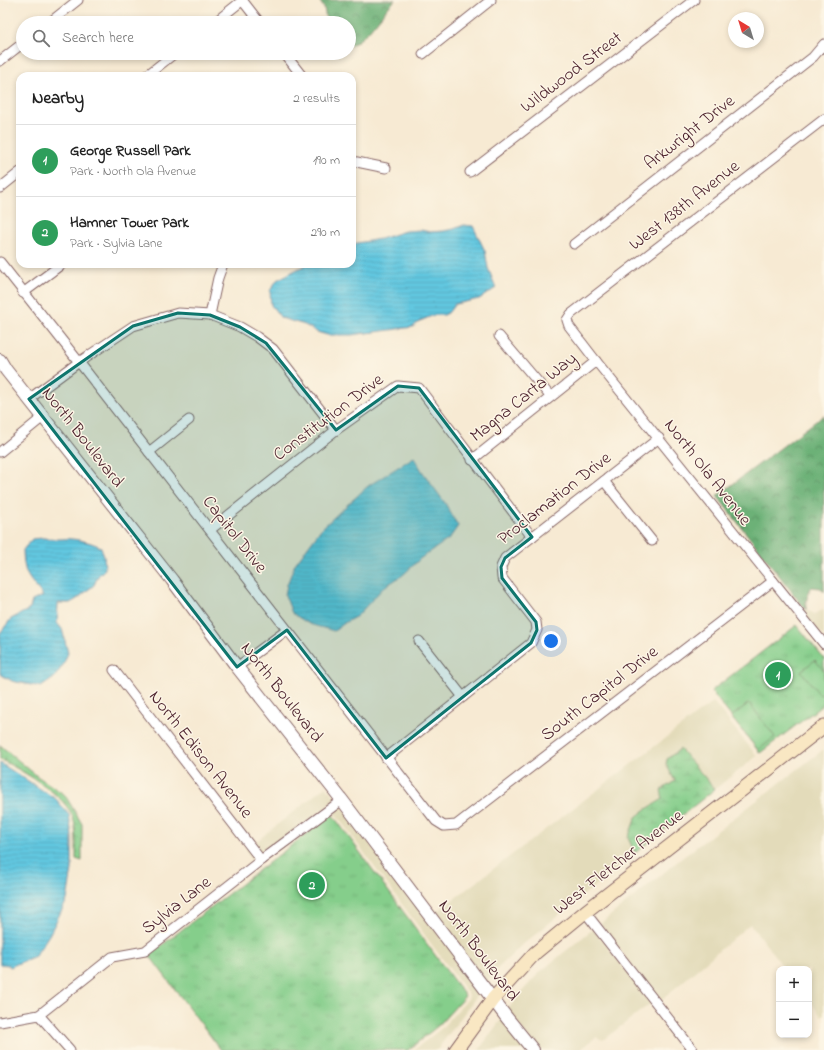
<!DOCTYPE html>
<html lang="en">
<head>
<meta charset="utf-8">
<style>
  body { margin:0; font-family:"Indie Flower",sans-serif; background:#f2f2f2; color:#222 }
  .controls { position:absolute; right:12px; bottom:12px; display:grid; overflow:hidden; border-radius:8px; box-shadow:0 2px 6px #0003 }
  .controls button { width:36px; height:36px; display:grid; place-items:center; padding:0; border:0; border-bottom:1px solid #e0e0e0; background:#fff; color:#222; font:20px sans-serif }
  .compass { position:absolute; left:728px; top:12px; width:36px; height:36px; border-radius:50%; background:#fff; box-shadow:0 2px 6px #0003; rotate:322deg }
  .you { position:absolute; left:551px; top:641px; width:14px; height:14px; margin:-10px; border:3px solid #fff; border-radius:50%; background:#1a73e8; box-shadow:0 0 0 6px #1a73e833 }
  .badge { display:grid; place-items:center; width:26px; height:26px; border-radius:50%; background:#1f6fb2; color:#fff; font-size:13px; font-weight:700 }
  .pin { position:absolute; translate:-50% -50%; border:2px solid #fff; box-shadow:0 1px 4px #0006 }
  .list { margin:0; padding:0; list-style:none }
  h2 { display:flex; justify-content:space-between; align-items:center; height:52px; margin:0; padding:0 16px; font-size:17px }
  h2 small { font-size:13px; font-weight:400; color:#767676 }
  .list li { display:grid; grid-template-columns:26px 1fr auto; gap:12px; align-items:center; box-sizing:border-box; height:72px; padding:0 16px; border-top:1px solid #e0e0e0 }
  .list b { display:block; font-size:15px; white-space:nowrap }
  .list p { margin:0; font-size:13px; white-space:nowrap; color:#767676 }
  .list em { font-size:13px; font-style:normal; color:#767676 }
  .icon { flex:none; width:22px; height:22px; fill:none; stroke:currentColor; stroke-width:2; stroke-linecap:round; stroke-linejoin:round }
  .map { position:relative; flex:none; width:824px; height:1050px; overflow:hidden }
  .search { position:absolute; background:#fff; box-shadow:0 2px 6px #0003; left:16px; top:16px; width:340px; height:44px; display:flex; align-items:center; gap:10px; box-sizing:border-box; padding:0 14px; border-radius:22px; color:#767676; font-size:15px }
  .panel { position:absolute; background:#fff; box-shadow:0 2px 6px #0003; left:16px; top:72px; width:340px; height:196px; border-radius:12px }
  .map>svg:first-child { display:block }
  .built { fill:#e3dbba }
  .forest { fill:url(#forest-crowns); stroke:#5b6851 }
  .wetland { fill:url(#wetland-marsh); stroke:#68765b }
  .park { fill:url(#park-tufts); stroke:#68765b }
  .garden { fill:#85ce8b; stroke:#68765b }
  .water { fill:url(#water-rules); stroke:#567386 }
  .lines { fill:none; stroke-linecap:round; stroke-linejoin:round }
  .minor-casing { stroke:#876666; stroke-width:11 }
  .tertiary-casing { stroke:#876666; stroke-width:14 }
  .secondary-casing { stroke:#876666; stroke-width:15 }
  .minor { stroke:#fff; stroke-width:9 }
  .tertiary { stroke:#fff; stroke-width:12 }
  .secondary { stroke:#f9e7c3; stroke-width:13 }
  .marked { fill:#0f766e; fill-opacity:0.2; stroke:#0f766e; stroke-width:3; stroke-linejoin:round }
  .labels { text-anchor:middle; dominant-baseline:central; stroke-width:3; stroke-linejoin:round; paint-order:stroke }
  .street-label { font-size:18px; fill:#4a1f2b; stroke:#fcf5e5 }
</style>
</head>
<body>
<div class="map">
<svg width="824" height="1050" viewBox="0 0 824 1050">
  <defs>
    <pattern id="forest-crowns" width="20" height="18" patternUnits="userSpaceOnUse"><rect width="20" height="18" fill="#6cb177"/><path d="M2 6a3 3 0 1 1 6 0M12 15a3 3 0 1 1 6 0" fill="none" stroke="#5b8f62"/></pattern>
    <pattern id="wetland-marsh" width="20" height="14" patternUnits="userSpaceOnUse"><rect width="20" height="14" fill="#85ce8b"/><path d="M1 5h8M5 5V1M11 12h8M15 12V8" fill="none" stroke="#74b078"/></pattern>
    <pattern id="park-tufts" width="24" height="20" patternUnits="userSpaceOnUse"><rect width="24" height="20" fill="#85ce8b"/><path d="M3 7l-1-3M5 7V3M7 7l1-3M15 17l-1-3M17 17v-4M19 17l1-3" fill="none" stroke="#74b078"/></pattern>
    <pattern id="water-rules" width="6" height="5" patternUnits="userSpaceOnUse"><rect width="6" height="5" fill="#62c7e0"/><path d="M0 2.5h6" fill="none" stroke="#57aac0"/></pattern>
  </defs>
  <rect width="100%" height="100%" fill="#fcf5e5"/>
  <filter id="ink" filterUnits="userSpaceOnUse"><feTurbulence type="fractalNoise" baseFrequency=".025" numOctaves="2"/><feDisplacementMap in="SourceGraphic" scale="8" xChannelSelector="R" yChannelSelector="G"/><feConvolveMatrix kernelMatrix="1 2 1 2 8 2 1 2 1" color-interpolation-filters="sRGB"/></filter>
  <filter id="wash" filterUnits="userSpaceOnUse"><feTurbulence type="fractalNoise" baseFrequency=".012" numOctaves="4" result="noise"/><feDisplacementMap in="SourceGraphic" scale="16" xChannelSelector="R" yChannelSelector="G"/><feGaussianBlur stdDeviation="0.9" result="paint"/><feColorMatrix in="noise" values="0 0 0 0 0 0 0 0 0 0 0 0 0 0 0 0 0 1.4 0 .05"/><feComposite in="paint" operator="in"/></filter>
  <g filter="url(#wash)">
    <rect width="100%" height="100%" fill="#f7ead3"/>
    <g class="built">
      <polygon points="824,609 824,637 807,617 806,610 815,614"/>
      <polygon points="713,702 757,756 715,789 680,750 667,759 666,764 675,780 663,799 645,810 636,817 628,838 635,853 521,946 499,967 486,983 434,914"/>
      <polygon points="824,749 824,1014 821,1016 809,1000 809,969 785,969 750,924 660,1001 600,924 682,858"/>
      <polygon points="326,786 336,799 252,862 246,850 248,848"/>
      <polygon points="341,806 481,990 437,1050 414,1050 442,1028 468,999 469,995 334,812"/>
      <polygon points="593,929 651,1003 603,1040 596,1037 579,1050 539,1050 507,1011 517,997 540,972"/>
      <polygon points="502,1018 528,1050 479,1050"/>
    </g>
    <g class="forest">
      <path d="M319 0H395C380 15 369 36 350 46L349 23H327L324 8Z"/>
      <polygon points="824,415 824,592 821,588 811,587 806,602 806,610 717,496"/>
    </g>
    <g class="wetland">
      <path d="M0 745 37 776 65 795 82 824V861L76 859C76 848 77 823 71 813 58 790 23 772 0 759Z"/>
      <polygon points="680,749 715,789 635,853 628,838 636,817 645,810 663,799 661,790 675,781 666,764 667,759"/>
    </g>
    <g class="park">
      <polygon points="797,625 824,659 824,704 760,753 711,691"/>
      <polygon points="332,814 465,996 439,1025 408,1050 221,1050 149,955"/>
    </g>
    <g class="garden">
      <polygon points="815,660 824,671 824,691 820,695 801,671"/>
      <polygon points="749,703 775,737 758,750 731,717"/>
    </g>
    <g class="water">
      <polygon points="464,225 473,226 485,251 488,268 496,288 479,299 455,304 448,313 444,315 434,315 420,321 413,327 351,335 327,335 317,332 305,325 281,318 271,305 270,291 277,280 307,264 352,264 352,244 380,239 405,231 421,230 430,232 443,231 454,229"/>
      <polygon points="414,457 422,471 445,503 458,526 449,539 421,558 403,575 384,587 357,616 346,622 334,631 309,624 292,613 285,595 287,585 295,564 321,529 368,486"/>
      <path d="M44 538C51 540 56 539 63 539 75 538 90 542 101 547L104 557 105 569 98 576 94 585 77 599 70 603H58L57 623 62 629 68 653 63 665 54 678 41 687 12 681 0 674V633L11 619 30 609 32 601 43 596C28 576 24 577 23 550L32 539Z"/>
      <polygon points="0,763 56,799 69,815 72,837 72,869 67,900 49,935 35,956 10,967 9,965 0,964"/>
    </g>
  </g>
  <g filter="url(#ink)">
    <g class="lines">
      <g class="minor-casing">
        <g id="minor">
          <polyline points="242,0 260,23"/>
          <polyline points="49,23 78,0"/>
          <polyline points="214,23 243,0"/>
          <polyline points="284,53 302,76"/>
          <polyline points="423,54 491,0"/>
          <polyline points="0,61 23,43"/>
          <polyline points="146,76 175,53"/>
          <polyline points="824,119 571,314 567,320 569,326 596,361 824,644"/>
          <polyline points="352,161 386,168"/>
          <polyline points="470,172 694,0"/>
          <polyline points="0,188 20,172"/>
          <polyline points="574,244 813,57 824,44"/>
          <polyline points="0,262 79,362 436,821 444,826 456,825 773,581"/>
          <polyline points="23,293 62,264"/>
          <polyline points="210,315 218,278 223,264"/>
          <polyline points="499,336 550,396"/>
          <polyline points="29,399 79,362 133,326 178,313 210,315 240,327 257,337 273,349 336,430"/>
          <polyline points="0,452 43,417"/>
          <polyline points="149,452 189,420"/>
          <polyline points="472,460 596,361"/>
          <polyline points="604,481 652,541"/>
          <polyline points="210,530 336,430 398,386 419,388 532,537"/>
          <polyline points="419,641 463,697"/>
          <polyline points="237,667 287,630"/>
          <polyline points="114,670 261,860"/>
          <polyline points="386,758 531,643 537,630 536,622 502,578 501,567 505,558 659,438"/>
          <polyline points="585,912 693,1050"/>
          <polyline points="39,1015 70,1050"/>
          <polyline points="0,1022 39,1015 112,957 145,951 261,860 342,800"/>
        </g>
      </g>
      <g class="tertiary-casing">
        <polyline id="tertiary" points="0,360 6,370 172,580 237,667 342,800 507,1018 533,1050"/>
      </g>
      <g class="secondary-casing">
        <polyline id="secondary" points="456,1050 493,999 535,953 585,912 824,726"/>
      </g>
      <use href="#minor" class="minor"/>
      <use href="#tertiary" class="tertiary"/>
      <use href="#secondary" class="secondary"/>
    </g>
  </g>
  <path class="marked" d="M178 313 210 315 240 327 266 343 336 430 398 386 419 388 532 537 505 558 501 567 502 578 536 622 537 630 531 643 386 758 287 630 237 667 29 399 133 326Z"/>
  <g class="labels">
    <g class="street-label">
      <text transform="translate(572 73) rotate(-37)">Wildwood Street</text>
      <text transform="translate(690 133) rotate(-38)">Arkwright Drive</text>
      <text transform="translate(685 206) rotate(-38)">West 138th Avenue</text>
      <text transform="translate(524 398) rotate(-39)">Magna Carta Way</text>
      <text transform="translate(329 418) rotate(-37)">Constitution Drive</text>
      <text transform="translate(82 438) rotate(52)">North Boulevard</text>
      <text transform="translate(707 473) rotate(52)">North Ola Avenue</text>
      <text transform="translate(555 499) rotate(-38)">Proclamation Drive</text>
      <text transform="translate(234 535) rotate(52)">Capitol Drive</text>
      <text transform="translate(281 693) rotate(52)">North Boulevard</text>
      <text transform="translate(600 694) rotate(-38)">South Capitol Drive</text>
      <text transform="translate(200 755) rotate(52)">North Edison Avenue</text>
      <text transform="translate(619 863) rotate(-38)">West Fletcher Avenue</text>
      <text transform="translate(177 906) rotate(-38)">Sylvia Lane</text>
      <text transform="translate(478 951) rotate(53)">North Boulevard</text>
    </g>
  </g>
</svg>
<div class="controls">
<button>+</button>
<button>−</button>
</div>
<svg class="compass" viewBox="-18 -18 36 36"><path d="M0-13l5 13h-10z" fill="#e53935"/><path d="M0 13l5-13h-10z" fill="#767676"/></svg>
<div class="you"></div>
<div class="pin badge" style="left:778px;top:675px;background:#2e9e5b">1</div>
<div class="pin badge" style="left:312px;top:885px;background:#2e9e5b">2</div>
<div class="search"><svg class="icon" aria-label="search" viewBox="0 0 24 24"><circle cx="10" cy="10" r="6"/><path d="M15 15l6 6"/></svg>Search here</div>
<section class="panel">
<h2>Nearby<small>2 results</small></h2>
<ul class="list">
<li><span class="badge" style="background:#2e9e5b">1</span><div><b>George Russell Park</b><p>Park · North Ola Avenue</p></div><em>190 m</em></li>
<li><span class="badge" style="background:#2e9e5b">2</span><div><b>Hamner Tower Park</b><p>Park · Sylvia Lane</p></div><em>290 m</em></li>
</ul>
</section>
</div>
</body>
</html>
